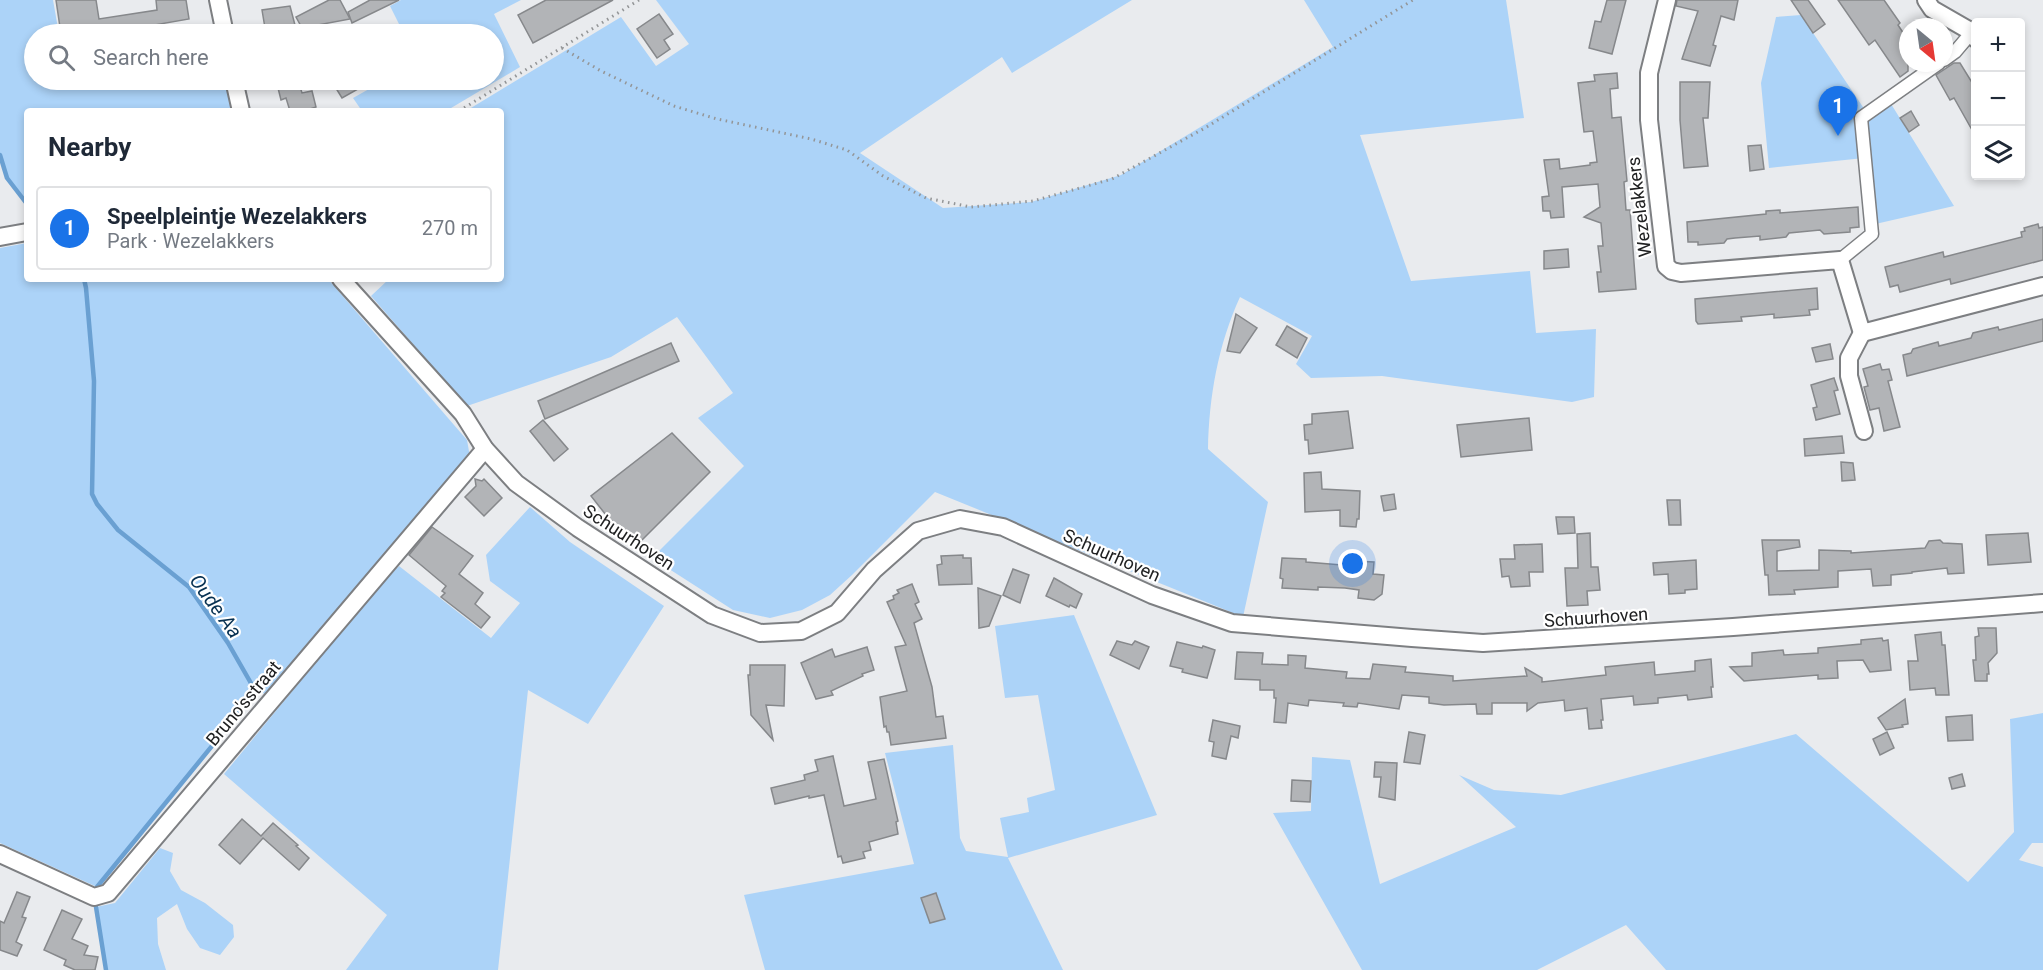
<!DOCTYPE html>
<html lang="en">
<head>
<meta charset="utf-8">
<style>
  body { margin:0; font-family:Roboto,sans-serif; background:#f2f2f3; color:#1f2937 }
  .controls { position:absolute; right:18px; top:18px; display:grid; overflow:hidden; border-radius:6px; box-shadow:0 3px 9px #0003 }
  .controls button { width:54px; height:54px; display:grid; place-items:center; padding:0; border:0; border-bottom:2px solid #e0e1e3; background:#fff; color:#1f2937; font:30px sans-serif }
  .compass { position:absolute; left:1899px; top:18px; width:54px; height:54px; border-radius:50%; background:#fff; box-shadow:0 3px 9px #0003; rotate:151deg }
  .you { position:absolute; left:1353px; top:564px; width:21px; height:21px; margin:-15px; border:4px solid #fff; border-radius:50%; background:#1a73e8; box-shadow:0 0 0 9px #1a73e833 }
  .badge { display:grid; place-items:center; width:39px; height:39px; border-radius:50%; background:#1a73e8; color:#fff; font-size:20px; font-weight:700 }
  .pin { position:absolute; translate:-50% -50px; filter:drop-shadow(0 2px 3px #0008) }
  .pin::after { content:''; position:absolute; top:32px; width:21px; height:18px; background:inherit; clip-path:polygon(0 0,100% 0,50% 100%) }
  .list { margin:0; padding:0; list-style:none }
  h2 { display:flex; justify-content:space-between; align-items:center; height:78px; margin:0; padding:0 24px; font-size:26px }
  h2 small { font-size:20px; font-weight:400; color:#747a83 }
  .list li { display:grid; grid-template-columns:39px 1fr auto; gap:18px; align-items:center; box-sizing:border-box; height:84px; margin:0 12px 12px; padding:0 12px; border:2px solid #e0e1e3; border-radius:6px }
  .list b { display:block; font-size:22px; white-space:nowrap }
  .list p { margin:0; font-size:20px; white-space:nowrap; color:#747a83 }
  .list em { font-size:20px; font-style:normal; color:#747a83 }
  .icon { flex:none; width:33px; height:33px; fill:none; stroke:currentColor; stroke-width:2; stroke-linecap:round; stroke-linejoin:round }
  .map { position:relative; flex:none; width:2043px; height:970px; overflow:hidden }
  .search { position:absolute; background:#fff; box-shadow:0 3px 9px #0003; left:24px; top:24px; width:480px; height:66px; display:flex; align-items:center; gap:15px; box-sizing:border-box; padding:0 21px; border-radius:33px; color:#747a83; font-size:22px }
  .panel { position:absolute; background:#fff; box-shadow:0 3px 9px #0003; left:24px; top:108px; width:480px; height:174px; border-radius:6px }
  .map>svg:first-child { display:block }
  .green { fill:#acd3f8 }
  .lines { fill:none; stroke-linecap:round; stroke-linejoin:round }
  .stream { stroke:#6aa0d2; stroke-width:4.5 }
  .building { fill:#b2b4b7; stroke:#86888b; stroke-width:1.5 }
  .pedestrian-casing { stroke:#7d7f82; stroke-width:15 }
  .minor-casing { stroke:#7d7f82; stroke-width:20 }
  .path { stroke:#939597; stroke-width:3; stroke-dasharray:1.5 4.5; stroke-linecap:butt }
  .pedestrian { stroke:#fff; stroke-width:12 }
  .minor { stroke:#fff; stroke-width:16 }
  .labels { text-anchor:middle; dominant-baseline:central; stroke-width:4.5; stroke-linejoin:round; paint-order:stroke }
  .street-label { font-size:18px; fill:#202122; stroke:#fff }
  .water-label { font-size:20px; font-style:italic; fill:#073152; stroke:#fff }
</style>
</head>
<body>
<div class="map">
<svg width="2043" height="970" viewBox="0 0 2043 970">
  <rect width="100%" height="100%" fill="#e9ebee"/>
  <g class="green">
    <polygon points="0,0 53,0 59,34 34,34 34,80 227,80 234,111 27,111 27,204 7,178 0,155"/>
    <polygon points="401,0 521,0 494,14 520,67 446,111 362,111 353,98 385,80 494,80 494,34 404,34 390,6"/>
    <path d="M656 0H1132L1012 73 1002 57 860 153 943 208 1031 202 1121 175 1333 47 1304 0H1506L1524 118 1360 135 1411 281 1530 271 1536 333 1596 329 1594 397 1572 402 1382 376 1311 378 1296 364 1312 336 1240 297C1218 345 1209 397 1208 449L1268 502 1243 617 935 492 852 575 830 595 802 610 770 618 733 610 652 558 744 466 698 418 733 393 677 317 611 357 467 406 371 296 389 279H501V111H466L621 17 656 66 689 44Z"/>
    <polygon points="1801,15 1867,113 1888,99 1954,206 1871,225 1864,158 1769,168 1761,83 1776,17"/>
    <polygon points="27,243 27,279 328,279 467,440 470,457 268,694 256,692 97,887 0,843 0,248"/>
    <polygon points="530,507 570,542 664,606 588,724 528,690 498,970 346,970 387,915 224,774 373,593 399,566 491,638 520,603 490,581 486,555"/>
    <polygon points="1074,615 1157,815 1008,858 1063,970 765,970 744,895 914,864 885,753 953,745 960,838 966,851 1008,857 1000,818 1029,812 1027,798 1055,790 1038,695 1005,698 995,626"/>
    <polygon points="2043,713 2043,843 2032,843 2019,860 2043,867 2043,970 1666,970 1626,925 1537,970 1362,970 1273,813 1311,811 1312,757 1350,760 1380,884 1516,827 1459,775 1494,790 1561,795 1796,734 1968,882 2014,832 2010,719"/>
    <polygon points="160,848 173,853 170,871 181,890 205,903 233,925 234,937 220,955 200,948 187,929 177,904 157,918 158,944 166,970 106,970 96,907 115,903"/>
  </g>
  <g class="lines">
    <g class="stream">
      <polyline points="0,155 7,178 27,204"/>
      <polyline points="84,279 86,288 94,381 92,494 97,504 118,530 189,587 228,643 256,692 97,887"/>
      <polyline points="96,907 106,970"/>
    </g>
  </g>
  <g class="building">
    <polygon points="56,0 96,0 99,19 157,10 156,0 186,0 189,19 154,25 156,34 61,34"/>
    <polygon points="329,0 340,0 350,19 302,28 296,17"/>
    <polygon points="370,0 399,0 352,23 348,12"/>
    <polygon points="546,0 613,0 533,43 518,15"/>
    <polygon points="1607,0 1626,0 1612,54 1589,48 1595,21 1601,22"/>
    <polygon points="1677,0 1738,0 1734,20 1721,16 1713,45 1716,46 1710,66 1682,59 1698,11 1676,6"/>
    <polygon points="1791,0 1808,0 1825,24 1813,33"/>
    <polygon points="1838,0 1884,0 1900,23 1898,25 1908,40 1908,71 1900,77 1875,40 1869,45"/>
    <polygon points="290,6 296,29 266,34 262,10"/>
    <polygon points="659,14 673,34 664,40 670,49 657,58 637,29"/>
    <polygon points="1954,63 1960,63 1976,89 1976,137 1954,98 1950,100 1936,75"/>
    <polygon points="1617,73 1618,88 1610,89 1612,118 1621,117 1622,128 1627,181 1624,182 1626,210 1630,210 1636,289 1599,292 1597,272 1601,272 1598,246 1603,246 1601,223 1584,217 1600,207 1598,184 1562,187 1564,217 1551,218 1550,211 1543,211 1542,197 1549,196 1544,160 1559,159 1560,169 1590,165 1590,163 1597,162 1593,131 1584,132 1578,83 1595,81 1594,75"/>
    <polygon points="276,80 298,80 302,93 312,91 316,107 304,111 290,111 286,98 281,100"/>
    <polygon points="344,80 353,80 358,89 342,98 334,85"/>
    <polygon points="1680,82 1710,82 1708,118 1703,118 1708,166 1684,168 1680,120"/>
    <polygon points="1911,111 1919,125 1909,132 1900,118"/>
    <polygon points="1761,145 1764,169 1750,171 1748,146"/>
    <polygon points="1858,207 1859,227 1850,228 1850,232 1824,234 1820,230 1789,233 1786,237 1760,240 1760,236 1735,238 1727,239 1724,243 1698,245 1698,242 1688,242 1687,222 1766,214 1766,211 1780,210 1780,213"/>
    <polygon points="2038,224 2039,228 2043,227 2043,260 1951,284 1950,279 1900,292 1898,285 1890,287 1885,267 1943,252 1944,257 2022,237 2021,232 2025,231 2024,228"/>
    <polygon points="1568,249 1569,267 1544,269 1544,251"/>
    <polygon points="1817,288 1818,309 1809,310 1810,315 1774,318 1774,314 1741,317 1742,321 1698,324 1696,321 1695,299"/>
    <polygon points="1236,314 1257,328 1240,353 1227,351"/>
    <polygon points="2043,319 2043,341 1907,376 1903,355 1911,353 1913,349 1938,342 1939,346 1971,338 1973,333 1998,327 1999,330"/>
    <polygon points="1287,326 1307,338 1297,358 1276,345"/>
    <polygon points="671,343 679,361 545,419 538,401"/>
    <polygon points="1830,344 1833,359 1816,362 1812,348"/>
    <polygon points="1880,364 1882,370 1889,369 1892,380 1888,381 1900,427 1884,431 1879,408 1870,410 1864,387 1868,386 1863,369"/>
    <polygon points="1834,378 1838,390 1834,391 1840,414 1816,420 1813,408 1817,407 1811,385"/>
    <polygon points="1348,411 1353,448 1309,454 1308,440 1305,440 1304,425 1312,424 1312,414"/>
    <polygon points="1529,418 1532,450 1461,457 1457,425"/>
    <polygon points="543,420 568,449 554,461 530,431"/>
    <polygon points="672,433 710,472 637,545 606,515 591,496"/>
    <polygon points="1842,436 1844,453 1805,456 1804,439"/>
    <polygon points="1841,462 1853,463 1855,480 1842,481"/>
    <polygon points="1321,472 1322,489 1360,491 1359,519 1357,519 1356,527 1340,526 1340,510 1305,512 1304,473"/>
    <polygon points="475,479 482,481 484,479 502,498 484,516 465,497 476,486"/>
    <polygon points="1394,494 1396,509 1384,511 1381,496"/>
    <polygon points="1667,500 1680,500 1681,525 1669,525"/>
    <polygon points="1556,517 1574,517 1575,533 1558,534"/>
    <polygon points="432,527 473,556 459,574 483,593 475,604 490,617 481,628 441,597 445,593 442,591 446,586 409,555"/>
    <polygon points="1590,533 1591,567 1598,567 1600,590 1587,591 1588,605 1567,606 1565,568 1578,568 1577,534"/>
    <polygon points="2028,533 2031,562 1988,565 1986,535"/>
    <polygon points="1762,540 1799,540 1800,547 1777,551 1777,571 1819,570 1819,550 1851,551 1851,553 1925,548 1929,541 1940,540 1943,543 1962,544 1964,573 1948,574 1947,568 1912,572 1912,573 1891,575 1891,585 1873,586 1871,569 1838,571 1838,587 1794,590 1795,594 1769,595 1768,575 1765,575"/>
    <polygon points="1542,544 1543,572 1529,572 1530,586 1511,587 1509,576 1502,577 1500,559 1515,559 1514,545"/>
    <polygon points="963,555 963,558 971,558 972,584 939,585 937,565 942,564 941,556"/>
    <polygon points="1282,558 1306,559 1306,562 1354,566 1354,561 1374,562 1373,574 1384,575 1382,594 1374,600 1358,598 1359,590 1345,588 1318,587 1318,590 1282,588 1283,579 1280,578"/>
    <polygon points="1696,560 1697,589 1685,590 1685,593 1669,594 1668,574 1654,575 1653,563"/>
    <polygon points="1013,569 1029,575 1020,603 1003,595"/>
    <polygon points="1054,578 1082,594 1076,608 1070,605 1069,607 1046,596"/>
    <polygon points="912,584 919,602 915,604 922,619 914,623 932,687 936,717 943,716 946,738 891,745 889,732 887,732 886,726 884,727 880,697 907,691 895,647 906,645 887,602 894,599 893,596 899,593 897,590"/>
    <polygon points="978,588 1001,596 989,626 979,628"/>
    <polygon points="1978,628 1996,628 1997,653 1988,663 1989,674 1987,674 1987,681 1975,681 1973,660 1976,660 1975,637 1979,636"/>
    <polygon points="1941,632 1942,645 1945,645 1949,695 1936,695 1935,688 1910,690 1908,661 1918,661 1915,635"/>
    <polygon points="1882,638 1883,641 1888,640 1891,670 1870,672 1863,660 1837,661 1838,678 1818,679 1818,675 1744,681 1730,667 1752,666 1752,653 1783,650 1784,655 1818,653 1818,648 1861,644 1861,640"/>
    <polygon points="1117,641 1132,645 1135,641 1149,647 1139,669 1110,655"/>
    <polygon points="1177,642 1202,648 1203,646 1215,650 1207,678 1182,672 1183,669 1170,666"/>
    <polygon points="867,647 874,670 862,674 863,676 831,691 833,695 816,699 801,663 832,649 835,657"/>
    <polygon points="1237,652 1263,653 1262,664 1288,665 1288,655 1306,656 1305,668 1347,672 1346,678 1370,679 1373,664 1406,667 1405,672 1453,676 1453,681 1527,676 1525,668 1542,678 1542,682 1606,675 1605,667 1654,662 1655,675 1695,671 1695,661 1711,659 1713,687 1711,687 1712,697 1688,700 1687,695 1658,698 1658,703 1634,705 1633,696 1601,699 1603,720 1601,720 1602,728 1589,729 1587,708 1565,711 1564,700 1538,703 1527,711 1527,703 1492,703 1492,714 1477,714 1476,704 1444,705 1429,703 1429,697 1402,695 1399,709 1358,703 1357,707 1343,706 1344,703 1309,700 1308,706 1288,703 1286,723 1274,722 1276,698 1274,698 1274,690 1260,690 1260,680 1235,679"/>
    <polygon points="750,665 785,665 784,706 766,705 773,740 751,715 748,675 750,675"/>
    <polygon points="1905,699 1908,724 1902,725 1903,727 1886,730 1878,718"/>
    <polygon points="1972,715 1973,740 1948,741 1946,717"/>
    <polygon points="1213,720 1240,726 1238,738 1231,736 1226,759 1212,756 1214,742 1209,741"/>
    <polygon points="1409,732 1425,735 1420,764 1404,762"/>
    <polygon points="1887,732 1894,748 1880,755 1873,739"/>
    <polygon points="833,756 844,806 876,799 868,762 884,759 898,821 896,822 898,834 869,842 871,850 863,852 865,858 843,863 841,856 838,857 824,795 809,798 809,796 775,804 771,788 805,780 804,775 818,771 815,760"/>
    <polygon points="1375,762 1397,763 1395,800 1379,797 1381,777 1374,777"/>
    <polygon points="1962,774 1965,786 1952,789 1949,778"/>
    <polygon points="1292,780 1311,781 1310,802 1291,801"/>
    <polygon points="242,819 261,836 273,823 298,845 296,846 309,858 299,870 263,838 240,864 219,845"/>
    <polygon points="17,892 30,897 22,917 26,918 16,942 22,945 17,956 0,950 0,921 4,923"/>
    <polygon points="936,893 945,919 930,923 921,898"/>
    <polygon points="62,910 82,919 72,939 88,946 84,955 98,957 95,970 75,970 64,965 66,960 44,950"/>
  </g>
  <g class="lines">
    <g class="pedestrian-casing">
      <g id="pedestrian">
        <polyline points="1944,60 1955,52 1972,32"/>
        <polyline points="1840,260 1872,234 1861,118 1939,63"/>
      </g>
    </g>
    <g class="minor-casing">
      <g id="minor">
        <polyline points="218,0 225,34"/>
        <polyline points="1667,0 1649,73 1649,120 1666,266 1672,271 1681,273 1840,260 1862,333 2043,286"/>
        <polyline points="1926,0 1932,9 1972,32 1976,39"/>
        <polyline points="234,80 241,111"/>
        <polyline points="0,237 27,232"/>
        <polyline points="341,279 463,414 485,449 516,483 578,528 712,615 760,633 801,631 837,613 874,570 918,531 960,519 1003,527 1152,595 1232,623 1412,638 1483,643 1733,627 2043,603"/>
        <polyline points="1862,333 1849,358 1849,376 1864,431"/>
        <polyline points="0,854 94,897 108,893 485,449"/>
      </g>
    </g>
    <g class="path">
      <polyline points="562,48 601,71 674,106 717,119 811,139 847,150 883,176 926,198 971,207 1033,201 1112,179 1205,128 1413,0"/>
      <polyline points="459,111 639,0"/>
    </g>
    <use href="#pedestrian" class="pedestrian"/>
    <use href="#minor" class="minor"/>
  </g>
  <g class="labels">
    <g class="street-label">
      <text transform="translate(1639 207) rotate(-97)">Wezelakkers</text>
      <text transform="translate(629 537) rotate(33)">Schuurhoven</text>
      <text transform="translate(1112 555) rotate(24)">Schuurhoven</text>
      <text transform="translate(1596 617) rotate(-4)">Schuurhoven</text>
      <text transform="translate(243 703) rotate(-50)">Bruno'sstraat</text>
    </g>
    <g class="water-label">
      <text transform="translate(216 606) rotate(54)">Oude Aa</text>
    </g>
  </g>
</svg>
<div class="controls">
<button>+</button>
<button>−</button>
<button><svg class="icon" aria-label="layers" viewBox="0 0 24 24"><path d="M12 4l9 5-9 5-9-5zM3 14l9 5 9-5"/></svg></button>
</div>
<svg class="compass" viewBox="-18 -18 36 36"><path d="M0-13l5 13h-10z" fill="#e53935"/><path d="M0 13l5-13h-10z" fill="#747a83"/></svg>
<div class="you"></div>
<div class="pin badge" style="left:1838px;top:136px">1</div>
<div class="search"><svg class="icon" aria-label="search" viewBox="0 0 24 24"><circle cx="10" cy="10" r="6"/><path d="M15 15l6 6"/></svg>Search here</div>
<section class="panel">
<h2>Nearby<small></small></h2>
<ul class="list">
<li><span class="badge">1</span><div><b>Speelpleintje Wezelakkers</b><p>Park · Wezelakkers</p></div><em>270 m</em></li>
</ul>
</section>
</div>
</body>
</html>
